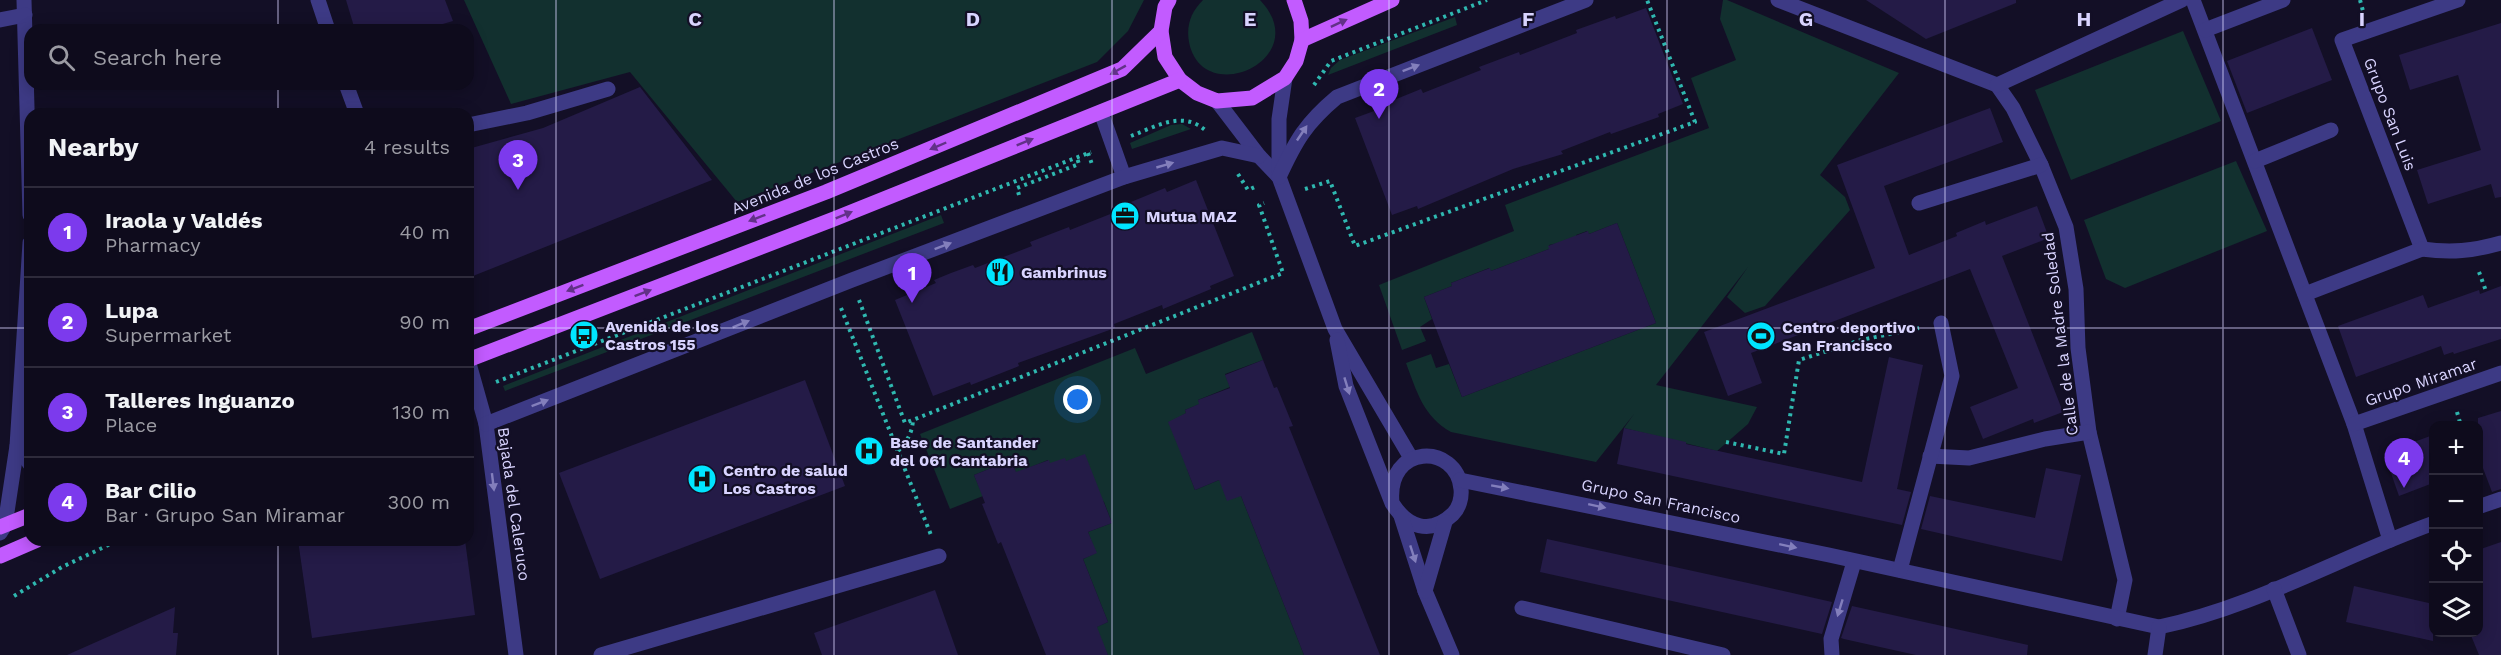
<!DOCTYPE html>
<html lang="en">
<head>
<meta charset="utf-8">
<style>
  body { margin:0; font-family:"Work Sans",sans-serif; background:#1c1929; color:#f1f3f6 }
  .controls { position:absolute; right:18px; bottom:18px; display:grid; overflow:hidden; border-radius:12px; box-shadow:0 3px 15px #0003 }
  .controls button { width:54px; height:54px; display:grid; place-items:center; padding:0; border:0; border-bottom:2px solid #2e2b3b; background:#0e0b1c; color:#f1f3f6; font:30px sans-serif }
  .you { position:absolute; left:1078px; top:400px; width:21px; height:21px; margin:-15px; border:4px solid #fff; border-radius:50%; background:#1a73e8; box-shadow:0 0 0 9px #1a73e833 }
  .badge { display:grid; place-items:center; width:39px; height:39px; border-radius:50%; background:#7c3aed; color:#fff; font-size:20px; font-weight:700 }
  .pin { position:absolute; translate:-50% -50px; filter:drop-shadow(0 2px 3px #0008) }
  .pin::after { content:''; position:absolute; top:32px; width:21px; height:18px; background:inherit; clip-path:polygon(0 0,100% 0,50% 100%) }
  .list { margin:0; padding:0; list-style:none }
  h2 { display:flex; justify-content:space-between; align-items:center; height:78px; margin:0; padding:0 24px; font-size:26px }
  h2 small { font-size:20px; font-weight:400; color:#9b9ba3 }
  .list li { display:grid; grid-template-columns:39px 1fr auto; gap:18px; align-items:center; box-sizing:border-box; height:90px; padding:0 24px; border-top:2px solid #2e2b3b }
  .list b { display:block; font-size:22px; white-space:nowrap }
  .list p { margin:0; font-size:20px; white-space:nowrap; color:#9b9ba3 }
  .list em { font-size:20px; font-style:normal; color:#9b9ba3 }
  .icon { flex:none; width:33px; height:33px; fill:none; stroke:currentColor; stroke-width:2; stroke-linecap:round; stroke-linejoin:round }
  .map { position:relative; flex:none; width:2501px; height:655px; overflow:hidden }
  .search { position:absolute; background:#0e0b1c; box-shadow:0 3px 15px #0003; left:24px; top:24px; width:450px; height:66px; display:flex; align-items:center; gap:15px; box-sizing:border-box; padding:0 21px; border-radius:18px; color:#9b9ba3; font-size:22px }
  .panel { position:absolute; background:#0e0b1c; box-shadow:0 3px 15px #0003; left:24px; top:108px; width:450px; height:438px; border-radius:18px }
  .map>svg:first-child { display:block }
  .green { fill:#12302f }
  .building { fill:#241b47 }
  .lines { fill:none; stroke-linecap:round; stroke-linejoin:round }
  .path { stroke:#2fb8b0; stroke-width:4; stroke-dasharray:3 4.5; stroke-linecap:butt }
  .lane { stroke:#3d3a85; stroke-width:15 }
  .street { stroke:#3d3a85; stroke-width:15 }
  .primary { stroke:#c25bff; stroke-width:15 }
  .oneway { fill:#623188 }
  .oneway2 { fill:#837fbc }
  .grid { fill:none; stroke:#d9d4ff; stroke-width:1.5; stroke-opacity:0.55 }
  .labels { text-anchor:middle; dominant-baseline:central; stroke-width:4.5; stroke-linejoin:round; paint-order:stroke }
  .street-label { font-size:16px; fill:#d9d4ff; stroke:#130f26 }
  .poi-label { font-size:16px; font-weight:bold; fill:#d9d4ff; stroke:#130f26; text-anchor:start }
  .grid-label { font-size:20px; text-anchor:middle; font-weight:bold; fill:#d9d4ff; stroke:#130f26; stroke-width:4.5; stroke-linejoin:round; paint-order:stroke }
</style>
</head>
<body>
<div class="map">
<svg width="2501" height="655" viewBox="0 0 2501 655">
  <rect width="100%" height="100%" fill="#130f26"/>
  <g class="green">
    <polygon points="464,0 1144,0 1128,31 1097,62 737,202 630,72 511,104"/>
    <path d="M1203 0H1260C1316 59 1202 110 1189 42 1186 25 1191 12 1203 0Z"/>
    <path d="M1723 0H1727L1899 73 1820 175 1845 197 1850 210 1765 306 1745 313 1727 297 1748 267 1656 385 1757 407 1748 424 1717 451 1624 428 1634 414 1596 462 1451 432C1423 416 1417 392 1406 363L1431 354 1436 368 1449 364 1462 397 1656 323 1617 223 1589 234 1587 231 1576 235 1577 239 1549 245V249L1491 271 1489 268 1451 283 1452 286 1424 297 1432 319 1420 327 1426 341 1402 350 1379 285 1514 231 1505 205 1709 128 1691 78 1736 60 1720 19Z"/>
    <polygon points="1455,17 1457,25 1328,75 1331,68 1340,60"/>
    <polygon points="2183,31 2221,121 2071,180 2035,90"/>
    <polygon points="1182,124 1191,129 1132,149 1130,143 1171,125"/>
    <polygon points="2236,161 2267,231 2125,288 2106,279 2084,220"/>
    <polygon points="941,215 944,223 505,391 503,386"/>
    <polygon points="1252,332 1263,360 1225,374 1230,387 1198,400 1200,404 1185,410 1186,413 1175,420 1190,468 1187,469 1195,490 1219,480 1241,496 1304,655 1108,655 1094,628 1108,622 1083,559 1096,553 1088,532 1112,523 1104,502 1066,461 1050,464 1048,460 1016,473 1011,460 974,475 983,496 950,509 920,434 1135,348 1146,374"/>
  </g>
  <g class="building">
    <polygon points="346,0 445,0 453,21 422,30 355,30"/>
    <polygon points="1866,0 2016,0 2016,3 1926,39"/>
    <polygon points="1646,8 1683,104 1658,114 1659,117 1611,134 1610,132 1561,151 1563,154 1513,169 1418,209 1417,206 1392,215 1355,118 1385,107 1384,104 1421,89 1423,93 1481,70 1479,67 1519,52 1520,55 1577,33 1576,30 1615,16 1616,19"/>
    <polygon points="2501,23 2501,197 2495,198 2491,184 2428,204 2417,170 2481,150 2458,75 2410,90 2399,55"/>
    <polygon points="2312,28 2332,80 2247,113 2227,61"/>
    <polygon points="640,87 712,180 468,278 468,149 543,128"/>
    <polygon points="1990,108 2003,142 1884,186 1909,255 1957,236 1956,233 1985,221 1986,225 2037,206 2049,238 2002,256 2063,412 2034,423 2033,419 1983,439 1970,407 2018,388 1970,269 1751,353 1762,383 1728,396 1704,332 1875,268 1837,165"/>
    <polygon points="1196,180 1234,276 1210,286 1211,289 1163,309 1162,305 1114,324 1115,328 1018,363 1019,366 971,385 970,382 933,396 895,300 936,283 934,280 951,273 973,265 975,268 1032,246 1030,242 1069,227 1070,230 1128,207 1126,204 1165,188 1167,192"/>
    <polygon points="1617,223 1656,323 1462,397 1424,297 1452,286 1451,283 1490,268 1491,271 1549,249 1548,246 1588,231 1589,234"/>
    <polygon points="2501,286 2501,339 2454,354 2453,352 2444,355 2441,346 2356,377 2338,326 2423,295 2428,308 2479,290 2480,294"/>
    <polygon points="1889,357 1923,365 1897,489 1911,492 1902,525 1617,464 1624,428 1686,442 1686,444 1862,482"/>
    <polygon points="1263,360 1274,388 1277,387 1293,426 1289,427 1380,655 1304,655 1241,496 1227,501 1219,480 1195,490 1179,449 1168,422 1186,413 1185,410 1199,404 1198,400 1230,388 1225,375"/>
    <polygon points="805,380 845,486 600,579 559,473"/>
    <polygon points="2501,411 2501,489 2492,492 2478,455 2478,418"/>
    <polygon points="2433,435 2433,483 2399,496 2384,453"/>
    <polygon points="1085,454 1112,523 1088,532 1097,553 1083,559 1108,622 1097,627 1108,655 1046,655 1001,542 998,544 982,504 985,503 974,475 1011,460 1016,472 1049,460 1050,463 1065,458 1066,461"/>
    <polygon points="2046,468 2081,475 2062,561 1921,529 1930,496 2035,518"/>
    <polygon points="1547,539 1757,585 1832,602 1822,634 1540,572"/>
    <polygon points="298,540 331,540 331,546 388,540 465,540 475,615 312,638"/>
    <polygon points="2501,542 2501,655 2479,655 2470,633 2478,633 2478,550"/>
    <polygon points="2354,586 2433,604 2433,641 2346,622"/>
    <polygon points="935,590 958,655 822,655 814,633"/>
    <polygon points="1852,606 2028,645 2027,655 1916,655 1844,639 1841,638"/>
    <polygon points="175,607 173,633 178,633 176,655 67,655"/>
  </g>
  <g class="lines">
    <g class="path">
      <polyline points="2360,0 2363,11"/>
      <polyline points="1314,85 1331,61 1487,0"/>
      <path d="M1131 136C1155 127 1182 110 1205 130"/>
      <polyline points="1088,153 1093,167"/>
      <polyline points="1238,174 1248,190 1257,186"/>
      <polyline points="1305,189 1330,181 1355,246 1695,122 1647,0"/>
      <polyline points="1019,195 1017,188 1079,164 1077,158"/>
      <polyline points="2479,272 2486,291"/>
      <polyline points="859,300 905,423 1283,273 1259,205 1264,203"/>
      <polyline points="841,308 931,535"/>
      <polyline points="496,382 1091,152"/>
      <polyline points="2457,412 2461,426"/>
      <polyline points="1726,442 1784,454 1799,360 1861,340 1919,328"/>
      <path d="M898 451C907 441 912 434 913 420"/>
      <polyline points="14,596 62,567 119,540"/>
    </g>
    <polyline class="lane" points="601,655 939,556"/>
    <g class="street">
      <polyline points="24,0 30,215"/>
      <polyline points="318,0 328,30"/>
      <polyline points="1778,0 1997,85 2013,108 2041,165 2066,227 2076,289 2078,348 2089,432 2125,580 2117,619"/>
      <polyline points="2193,0 2354,424 2390,540"/>
      <path d="M2458 0 2342 40 2422 249C2451 253 2473 251 2501 243"/>
      <polyline points="0,20 25,15"/>
      <polyline points="2205,30 2283,0"/>
      <polyline points="346,84 357,114"/>
      <polyline points="1997,85 2182,0"/>
      <polyline points="1217,101 1259,156 1279,177 1335,329 1411,458"/>
      <polyline points="1101,112 1124,177"/>
      <polyline points="468,125 527,113 608,89"/>
      <polyline points="2255,161 2331,130"/>
      <polyline points="1279,171 1279,119 1285,78"/>
      <path d="M1279 177C1296 140 1306 123 1337 97L1586 0"/>
      <polyline points="1919,203 2041,165"/>
      <polyline points="2305,294 2422,249"/>
      <path d="M1337 340 1346 386 1392 503C1407 527 1430 536 1453 514 1459 508 1462 498 1461 489 1457 443 1386 443 1392 503"/>
      <polyline points="468,360 486,424 516,655"/>
      <polyline points="486,424 852,280 1124,177 1222,148 1259,156"/>
      <polyline points="2354,424 2501,373"/>
      <polyline points="17,446 30,464"/>
      <polyline points="1930,456 1969,458 2045,439 2089,432"/>
      <path d="M1460 480 1829 555 2159 627C2255 607 2342 556 2434 523"/>
      <polyline points="2478,507 2501,499"/>
      <polyline points="1401,516 1425,591 1452,655"/>
      <polyline points="0,533 5,525 17,446 30,243"/>
      <polyline points="1900,570 1952,376 1941,323"/>
      <polyline points="2274,589 2299,655"/>
      <polyline points="1425,591 1445,522"/>
      <polyline points="1522,608 1723,655"/>
      <polyline points="1832,655 1831,639 1854,562"/>
      <polyline points="2155,655 2159,627"/>
    </g>
    <g class="primary">
      <polyline points="1169,0 1165,7 1161,31 1165,57 1180,80 1197,93 1217,101 1252,98 1285,78 1296,61 1302,40 1301,21 1294,0"/>
      <polyline points="1302,40 1392,0"/>
      <polyline points="468,329 826,192 1122,69 1161,31"/>
      <polyline points="468,360 834,219 1180,80"/>
      <polyline points="0,527 30,515"/>
      <polyline points="0,556 37,540"/>
    </g>
  </g>
  <defs><path id="oneway-solid" d="M-6-.8H1V-3.2L6.5 0L1 3.2V.8H-6Z" transform="scale(1.5)"/></defs>
  <g class="oneway">
    <use href="#oneway-solid" transform="translate(1339 23) rotate(-25)"/>
    <use href="#oneway-solid" transform="translate(1118 70) rotate(151)"/>
    <use href="#oneway-solid" transform="translate(1025 142) rotate(-22)"/>
    <use href="#oneway-solid" transform="translate(938 146) rotate(157)"/>
    <use href="#oneway-solid" transform="translate(844 215) rotate(-22)"/>
    <use href="#oneway-solid" transform="translate(757 218) rotate(159)"/>
    <use href="#oneway-solid" transform="translate(575 288) rotate(159)"/>
    <use href="#oneway-solid" transform="translate(643 293) rotate(-21)"/>
  </g>
  <g class="oneway2">
    <use href="#oneway-solid" transform="translate(1411 68) rotate(-21)"/>
    <use href="#oneway-solid" transform="translate(1302 133) rotate(-56)"/>
    <use href="#oneway-solid" transform="translate(1165 165) rotate(-16)"/>
    <use href="#oneway-solid" transform="translate(943 246) rotate(-21)"/>
    <use href="#oneway-solid" transform="translate(741 324) rotate(-22)"/>
    <use href="#oneway-solid" transform="translate(1347 386) rotate(73)"/>
    <use href="#oneway-solid" transform="translate(540 403) rotate(-21)"/>
    <use href="#oneway-solid" transform="translate(493 482) rotate(83)"/>
    <use href="#oneway-solid" transform="translate(1500 487) rotate(10)"/>
    <use href="#oneway-solid" transform="translate(1597 506) rotate(12)"/>
    <use href="#oneway-solid" transform="translate(1788 546) rotate(12)"/>
    <use href="#oneway-solid" transform="translate(1413 554) rotate(72)"/>
    <use href="#oneway-solid" transform="translate(1840 608) rotate(107)"/>
  </g>
  <path class="grid" d="M278 0V30M556 0V655M834 0V655M1112 0V655M1389 0V655M1667 0V655M1945 0V655M2223 0V655M278 84V114M0 328H30M468 328H2501M278 540V655"/>
  <defs>
    <g id="office-disc" transform="scale(1.5)"><circle r="9.5" fill="#00e5ff" stroke="#130f26"/><path d="M-6-3h4V-5.5h4V-3h4V5H-6ZM-1-4.5V-3h2v-1.5ZM-6 0V1H6V0Z" fill="#111"/></g>
    <g id="restaurant-disc" transform="scale(1.5)"><circle r="9.5" fill="#00e5ff" stroke="#130f26"/><path d="M-5-6h1v4h1v-4h1v4h1v-4h1v5L-1.5 .5V6h-2V.5L-5-1ZM5-6V6H3V1.5H1.5Q1.5-4 5-6Z" fill="#111"/></g>
    <g id="bus-disc" transform="scale(1.5)"><circle r="9.5" fill="#00e5ff" stroke="#130f26"/><path d="M-5-6H5V4H4V6H2V4H-2V6H-4V4H-5ZM-3.5-4V0h7V-4ZM-3.5 1.2v1.5H-2V1.2ZM2 1.2v1.5H3.5V1.2Z" fill="#111"/></g>
    <g id="stadium-disc" transform="scale(1.5)"><circle r="9.5" fill="#00e5ff" stroke="#130f26"/><path d="M0-5a6.5 5 0 1 0 0 10a6.5 5 0 1 0 0-10ZM-3.5-1.8h7v3.6h-7Z" fill="#111"/></g>
    <g id="hospital-disc" transform="scale(1.5)"><circle r="9.5" fill="#00e5ff" stroke="#130f26"/><path d="M-5-5h3v3.5h4V-5h3V5h-3V1.5h-4V5h-3Z" fill="#111"/></g>
  </defs>
  <g fill-rule="evenodd">
    <use href="#office-disc" x="1125" y="216"/>
    <use href="#restaurant-disc" x="1000" y="272"/>
    <use href="#bus-disc" x="584" y="335"/>
    <use href="#stadium-disc" x="1761" y="336"/>
    <use href="#hospital-disc" x="869" y="451"/>
    <use href="#hospital-disc" x="702" y="479"/>
  </g>
  <g class="labels">
    <g class="street-label">
      <text transform="translate(2390 114) rotate(69)">Grupo San Luis</text>
      <text transform="translate(815 176) rotate(-22)">Avenida de los Castros</text>
      <text transform="translate(2060 334) rotate(-97)">Calle de la Madre Soledad</text>
      <text transform="translate(2421 382) rotate(-19)">Grupo Miramar</text>
      <text transform="translate(1661 501) rotate(12)">Grupo San Francisco</text>
      <text transform="translate(514 504) rotate(82)">Bajada del Caleruco</text>
    </g>
    <g class="poi-label">
      <text x="1146" y="216">Mutua MAZ</text>
      <text x="1021" y="272">Gambrinus</text>
      <text x="605" y="326">Avenida de los<tspan x="605" dy="18">Castros 155</tspan></text>
      <text x="1782" y="327">Centro deportivo<tspan x="1782" dy="18">San Francisco</tspan></text>
      <text x="890" y="442">Base de Santander<tspan x="890" dy="18">del 061 Cantabria</tspan></text>
      <text x="723" y="470">Centro de salud<tspan x="723" dy="18">Los Castros</tspan></text>
    </g>
  </g>
  <g class="grid-label">
    <text x="695" y="26">C</text>
    <text x="973" y="26">D</text>
    <text x="1250" y="26">E</text>
    <text x="1528" y="26">F</text>
    <text x="1806" y="26">G</text>
    <text x="2084" y="26">H</text>
    <text x="2362" y="26">I</text>
  </g>
</svg>
<div class="controls">
<button>+</button>
<button>−</button>
<button><svg class="icon" aria-label="locate" viewBox="0 0 24 24"><circle cx="12" cy="12" r="6"/><path d="M12 2v4M12 18v4M2 12h4M18 12h4"/></svg></button>
<button><svg class="icon" aria-label="layers" viewBox="0 0 24 24"><path d="M12 4l9 5-9 5-9-5zM3 14l9 5 9-5"/></svg></button>
</div>
<div class="you"></div>
<div class="pin badge" style="left:912px;top:303px">1</div>
<div class="pin badge" style="left:1379px;top:119px">2</div>
<div class="pin badge" style="left:518px;top:190px">3</div>
<div class="pin badge" style="left:2404px;top:488px">4</div>
<div class="search"><svg class="icon" aria-label="search" viewBox="0 0 24 24"><circle cx="10" cy="10" r="6"/><path d="M15 15l6 6"/></svg>Search here</div>
<section class="panel">
<h2>Nearby<small>4 results</small></h2>
<ul class="list">
<li><span class="badge">1</span><div><b>Iraola y Valdés</b><p>Pharmacy</p></div><em>40 m</em></li>
<li><span class="badge">2</span><div><b>Lupa</b><p>Supermarket</p></div><em>90 m</em></li>
<li><span class="badge">3</span><div><b>Talleres Inguanzo</b><p>Place</p></div><em>130 m</em></li>
<li><span class="badge">4</span><div><b>Bar Cilio</b><p>Bar · Grupo San Miramar</p></div><em>300 m</em></li>
</ul>
</section>
</div>
</body>
</html>
